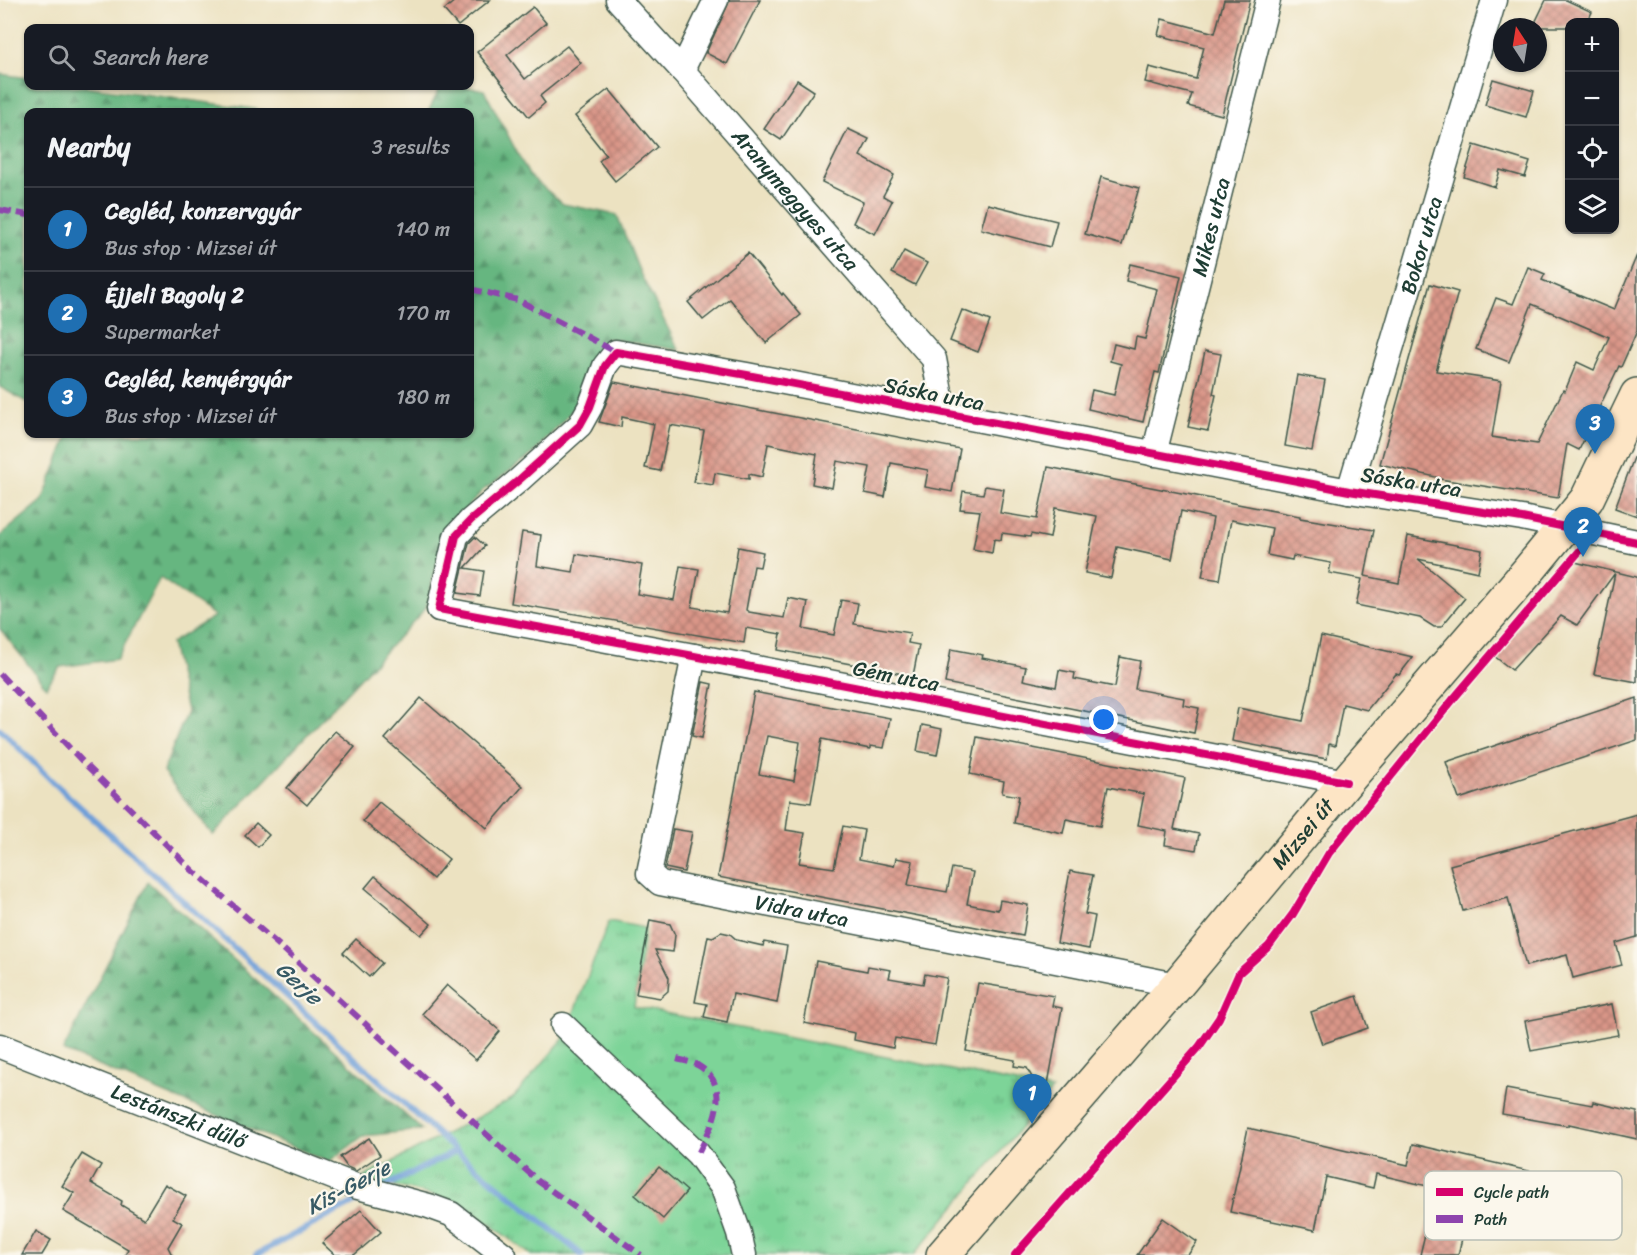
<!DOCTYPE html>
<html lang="en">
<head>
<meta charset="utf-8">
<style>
  body { margin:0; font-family:Sriracha,sans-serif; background:#20242c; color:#f1f3f6 }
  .controls { position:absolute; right:18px; top:18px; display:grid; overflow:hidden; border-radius:12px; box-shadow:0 2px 4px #0004 }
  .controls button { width:54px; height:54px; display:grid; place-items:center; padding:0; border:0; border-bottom:2px solid #363941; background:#171b24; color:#f1f3f6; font:30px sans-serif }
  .compass { position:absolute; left:1493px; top:18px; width:54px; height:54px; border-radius:50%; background:#171b24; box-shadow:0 2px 4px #0004; rotate:348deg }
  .you { position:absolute; left:1104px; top:720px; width:21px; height:21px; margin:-15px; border:4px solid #fff; border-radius:50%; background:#1a73e8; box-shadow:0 0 0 9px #1a73e833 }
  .badge { display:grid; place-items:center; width:39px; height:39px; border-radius:50%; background:#1f6fb2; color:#fff; font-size:20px; font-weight:700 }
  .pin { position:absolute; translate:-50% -50px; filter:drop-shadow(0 2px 3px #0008) }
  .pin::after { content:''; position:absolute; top:32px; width:21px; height:18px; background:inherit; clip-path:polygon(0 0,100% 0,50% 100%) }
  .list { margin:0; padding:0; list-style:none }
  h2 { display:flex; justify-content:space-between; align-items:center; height:78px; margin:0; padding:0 24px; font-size:26px }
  h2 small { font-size:20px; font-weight:400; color:#9ea1a6 }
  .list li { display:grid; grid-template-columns:39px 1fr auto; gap:18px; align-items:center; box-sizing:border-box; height:84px; padding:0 24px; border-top:2px solid #363941 }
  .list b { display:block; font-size:22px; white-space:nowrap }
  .list p { margin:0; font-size:20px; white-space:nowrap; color:#9ea1a6 }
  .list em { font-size:20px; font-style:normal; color:#9ea1a6 }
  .icon { flex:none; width:33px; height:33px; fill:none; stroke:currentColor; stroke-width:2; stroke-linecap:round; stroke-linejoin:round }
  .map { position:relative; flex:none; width:1637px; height:1255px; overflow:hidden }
  .search { position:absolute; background:#171b24; box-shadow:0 2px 4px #0004; left:24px; top:24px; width:450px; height:66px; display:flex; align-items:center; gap:15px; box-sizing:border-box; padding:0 21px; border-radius:12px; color:#9ea1a6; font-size:22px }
  .panel { position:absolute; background:#171b24; box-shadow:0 2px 4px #0004; left:24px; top:108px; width:450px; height:330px; border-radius:12px }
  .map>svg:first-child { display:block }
  .grass { fill:url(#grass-tufts); stroke:#4e8866; stroke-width:1.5 }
  .forest { fill:url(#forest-firs); stroke:#427a5a; stroke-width:1.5 }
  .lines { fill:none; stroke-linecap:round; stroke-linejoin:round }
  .stream { stroke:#6e9fd8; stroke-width:6 }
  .building { fill:url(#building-cross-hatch); fill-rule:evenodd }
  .street-casing { stroke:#3e5649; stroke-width:27 }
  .secondary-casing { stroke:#3e5649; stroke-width:36 }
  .street { stroke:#fff; stroke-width:24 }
  .secondary { stroke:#fde5c5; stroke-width:33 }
  .quiet { stroke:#8e44ad; stroke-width:6; stroke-dasharray:12 6; stroke-linecap:butt }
  .cycleway-casing { stroke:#fbf7ec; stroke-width:11 }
  .cycleway { stroke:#d6006c; stroke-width:8 }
  .labels { text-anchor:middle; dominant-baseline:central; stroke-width:4.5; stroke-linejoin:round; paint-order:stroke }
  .street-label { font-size:21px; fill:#1f3d34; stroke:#fbf7ec }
  .water-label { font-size:22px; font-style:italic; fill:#375a65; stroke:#fbf7ec }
  .key { fill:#fbf7ec; stroke:#b9bfb5; stroke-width:1.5 }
  .key-label { font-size:16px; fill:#1f3d34 }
</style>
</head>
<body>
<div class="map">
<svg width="1637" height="1255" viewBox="0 0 1637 1255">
  <defs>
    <pattern id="grass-tufts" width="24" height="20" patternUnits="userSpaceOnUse" patternTransform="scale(1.5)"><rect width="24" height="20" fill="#7dd498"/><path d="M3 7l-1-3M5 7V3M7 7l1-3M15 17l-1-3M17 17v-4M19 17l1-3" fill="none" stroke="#66ad7d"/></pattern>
    <pattern id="forest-firs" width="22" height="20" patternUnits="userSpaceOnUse" patternTransform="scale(1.5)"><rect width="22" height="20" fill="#66b680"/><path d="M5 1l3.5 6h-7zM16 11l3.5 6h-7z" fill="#53956a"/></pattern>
    <pattern id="building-cross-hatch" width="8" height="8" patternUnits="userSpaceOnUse" patternTransform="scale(1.5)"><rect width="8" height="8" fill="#da9688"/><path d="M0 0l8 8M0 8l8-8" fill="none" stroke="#b07c70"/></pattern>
  </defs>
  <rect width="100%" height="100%" fill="#fbf7ec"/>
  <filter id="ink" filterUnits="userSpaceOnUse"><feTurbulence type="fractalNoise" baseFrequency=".0167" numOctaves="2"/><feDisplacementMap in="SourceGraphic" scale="12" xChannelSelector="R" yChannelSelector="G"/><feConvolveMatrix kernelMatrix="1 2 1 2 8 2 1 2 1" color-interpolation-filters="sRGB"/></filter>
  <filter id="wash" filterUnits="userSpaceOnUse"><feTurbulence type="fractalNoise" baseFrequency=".008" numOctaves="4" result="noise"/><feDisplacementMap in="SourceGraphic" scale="24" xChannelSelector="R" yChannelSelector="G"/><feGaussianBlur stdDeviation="1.35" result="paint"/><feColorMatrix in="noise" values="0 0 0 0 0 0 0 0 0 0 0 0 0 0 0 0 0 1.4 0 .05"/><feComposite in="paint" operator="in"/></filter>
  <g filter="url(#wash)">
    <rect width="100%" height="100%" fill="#ece2c1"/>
    <polygon class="grass" points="609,921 645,928 634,1007 1052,1090 914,1255 531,1255 460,1202 362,1178 512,1099 564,1038"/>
    <g class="forest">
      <polygon points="0,74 28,78 28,86 83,86 276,112 28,112 28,403 0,387"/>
      <polygon points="441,86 458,86 484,90 529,175 563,204 617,215 640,273 679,350 606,338 580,402 533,454 482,491 444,533 426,608 213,835 163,772 187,711 171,643 215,616 160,578 117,659 60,667 46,687 0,629 0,536 42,501 69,434 470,434 470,112 428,112"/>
      <polygon points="148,882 422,1130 363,1136 329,1162 63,1051"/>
    </g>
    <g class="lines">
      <g class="stream">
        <polyline points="0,729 53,782 456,1151 582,1255"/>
        <polyline points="384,1187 456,1151"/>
        <polyline points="256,1255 364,1197"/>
      </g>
    </g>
    <g id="blocks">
      <g class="building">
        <polygon points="456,0 490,0 458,26 444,10"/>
        <polygon points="730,0 760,0 727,64 706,53"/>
        <polygon points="1224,0 1250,0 1222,115 1188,106 1192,94 1145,82 1149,67 1196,79 1204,47 1158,35 1162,19 1215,33"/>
        <polygon points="1546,0 1566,0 1592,12 1587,22 1569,22 1569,27 1533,27"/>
        <polygon points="533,7 546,23 507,55 525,79 567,46 581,63 540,96 545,103 529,117 477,52"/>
        <polygon points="1493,79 1534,91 1526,117 1485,105"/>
        <polygon points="797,80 814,91 781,140 764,129"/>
        <polygon points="609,89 657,147 615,181 599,161 606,155 575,116"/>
        <polygon points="848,129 869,139 860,156 894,175 883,196 892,201 875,234 853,223 863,202 822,182"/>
        <polygon points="1474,145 1530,162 1525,177 1500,170 1495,187 1464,177"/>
        <polygon points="1101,177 1139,188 1122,245 1085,234"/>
        <polygon points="988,204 1057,221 1050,247 981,229"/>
        <polygon points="904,251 927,263 915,285 892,273"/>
        <polygon points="748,253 782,295 783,293 801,315 766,343 730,299 703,320 688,302"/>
        <polygon points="1637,255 1637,331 1621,367 1619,366 1579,450 1567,444 1558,498 1440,479 1440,478 1380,464 1430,284 1458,292 1436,371 1501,381 1492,437 1537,444 1563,390 1565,391 1577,362 1594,370 1609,337 1532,304 1509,362 1476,349 1496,298 1513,304 1528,267 1545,274 1542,280 1614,310"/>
        <polygon points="1130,264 1181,276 1159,373 1155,372 1143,422 1088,409 1092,390 1114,395 1121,364 1110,361 1114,344 1134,349 1136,337 1145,339 1157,289 1126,281"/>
        <polygon points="962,310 990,321 978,352 950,341"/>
        <polygon points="1205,351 1221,354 1213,394 1216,395 1208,431 1188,427"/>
        <polygon points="1297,375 1325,380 1312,451 1285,446"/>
        <polygon points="614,382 960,449 952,492 925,487 928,470 891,463 885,497 865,493 870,467 837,461 832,488 812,484 817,454 768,444 762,477 749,474 749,479 715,473 713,485 694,482 704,431 670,425 660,471 645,468 654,424 622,417 621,427 599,422"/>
        <polygon points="1635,455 1637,455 1637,516 1615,508"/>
        <polygon points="1048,467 1248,506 1300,516 1300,518 1374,530 1365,576 1399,583 1408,536 1482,550 1478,572 1418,559 1465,598 1441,627 1434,627 1420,618 1356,605 1362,579 1329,573 1331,563 1293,556 1292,560 1267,555 1272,528 1231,520 1220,580 1202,577 1213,518 1181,511 1172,559 1117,547 1111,578 1085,573 1097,516 1055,508 1050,538 1031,534 1030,537 1002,533 1001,540 994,539 992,553 973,549 980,511 960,509 963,491 983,494 985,486 1004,489 1000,513 1037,519"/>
        <polygon points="522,532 541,535 537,566 573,572 576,554 642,565 637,594 674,600 680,566 699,569 692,607 727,613 738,547 763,552 760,567 754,566 746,610 749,612 784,618 788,598 808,602 803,629 834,635 841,600 858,603 854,624 910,633 908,643 919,645 913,676 778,650 781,634 746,628 744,643 511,603"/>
        <polygon points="475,537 485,546 465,568 484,571 480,596 457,593 469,543"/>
        <polygon points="1575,562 1637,577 1637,682 1594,674 1615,573 1577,625 1561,616 1512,670 1494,656"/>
        <polygon points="1321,636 1413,657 1399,675 1396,674 1367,710 1343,704 1335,746 1329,744 1327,759 1232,741 1238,708 1303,721"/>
        <polygon points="951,649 983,655 982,658 1026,667 1023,680 1056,687 1059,670 1075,673 1074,679 1115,687 1120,657 1140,661 1135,689 1184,698 1183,705 1199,708 1194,733 945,683"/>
        <polygon points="703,682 712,684 702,738 692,736"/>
        <path d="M754 692 890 718 884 748 870 746V749L822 739 811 803 790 800 786 830 805 833 799 863 834 868 843 826 864 830 859 859 894 866 896 858 913 861 908 885 947 892 952 868 973 872 967 904 998 910 1000 900 1028 905 1023 936 718 877ZM767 736 800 742 794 781 759 774Z"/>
        <polygon points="421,698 523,786 487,828 385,739"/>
        <polygon points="1637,698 1637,740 1459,799 1446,762"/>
        <polygon points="922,725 942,729 937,755 917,751"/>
        <polygon points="335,731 355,747 307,805 287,788"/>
        <polygon points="977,737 1185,778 1174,829 1199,834 1196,850 1165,845 1167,831 1138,825 1144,794 1108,787 1100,826 1066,819 1063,833 1014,823 1019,796 1002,793 1004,781 970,774"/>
        <polygon points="379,802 449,859 433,879 363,821"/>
        <polygon points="1637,814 1637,937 1616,943 1622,965 1573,978 1567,955 1526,966 1508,898 1463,911 1450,865"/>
        <polygon points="256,823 269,835 258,847 245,835"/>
        <polygon points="673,829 692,832 684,872 665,868"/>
        <polygon points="1070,871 1093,875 1085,914 1095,916 1089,949 1057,943"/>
        <polygon points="375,876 431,924 421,935 365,888"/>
        <polygon points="650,920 670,924 675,935 673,952 655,950 669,978 668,991 660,998 636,994"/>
        <polygon points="721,932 730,934 737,940 763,946 764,942 787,946 777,1003 733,994 727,1022 704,1017 707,1004 695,1002 708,936 713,937"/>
        <polygon points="356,939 382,963 369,977 343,953"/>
        <polygon points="816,961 867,971 868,966 891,970 889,978 923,984 925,974 947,978 935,1045 895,1038 893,1048 854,1040 855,1033 804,1023"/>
        <polygon points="978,983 1054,996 1052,1006 1062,1008 1048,1084 1034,1081 1027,1068 1014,1066 1015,1060 966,1051"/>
        <polygon points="447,985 500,1031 476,1060 422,1014"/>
        <polygon points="1357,996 1368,1028 1322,1044 1311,1012"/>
        <polygon points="1612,1004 1618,1035 1531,1051 1525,1021"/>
        <polygon points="1506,1089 1592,1105 1593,1102 1637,1112 1637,1139 1569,1124 1569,1126 1502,1114"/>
        <polygon points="1248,1128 1408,1165 1413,1144 1542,1174 1533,1211 1472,1197 1458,1255 1420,1255 1436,1188 1376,1174 1373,1188 1326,1177 1315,1230 1230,1212"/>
        <polygon points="369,1138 380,1155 356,1171 347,1167 340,1157"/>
        <polygon points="82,1154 101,1165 91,1183 122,1201 121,1205 144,1219 165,1184 186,1196 173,1218 182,1223 168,1247 172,1255 125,1255 128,1249 63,1211 74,1193 62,1186"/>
        <polygon points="659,1167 687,1191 663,1219 635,1195"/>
        <polygon points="361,1210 381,1232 354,1255 335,1255 322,1243"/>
        <polygon points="1163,1218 1197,1242 1188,1255 1137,1255"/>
        <polygon points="36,1231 51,1240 42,1255 22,1255"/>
      </g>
    </g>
  </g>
  <g filter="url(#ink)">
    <use href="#blocks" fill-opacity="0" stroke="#3e5649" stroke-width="1.5"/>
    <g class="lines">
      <g class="street-casing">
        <g id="street">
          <path id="s1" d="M618 0 682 70 934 359 944 414"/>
          <polyline points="682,70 716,0"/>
          <path id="s2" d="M1154 454 1268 0"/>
          <path id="s3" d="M1349 491 1494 0"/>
          <path id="s4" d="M694 656 649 873 660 883 1177 985"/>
          <polyline points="1346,782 694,656 439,609 456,536 471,520 519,480 580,425 590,407 605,366 616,352 747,375 1349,491 1522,518 1637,542"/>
          <polyline points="563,1025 698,1154 723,1188 739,1233 744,1255"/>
          <path id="s5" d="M0 1046 358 1187 429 1206 451 1214 504 1255"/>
        </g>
      </g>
      <g class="secondary-casing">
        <g id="secondary">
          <path id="s6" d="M943 1255 1177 985 1346 782 1528 571 1587 499 1637 395"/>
        </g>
      </g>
      <use href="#street" class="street"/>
      <use href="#secondary" class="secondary"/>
      <g class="quiet">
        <polyline points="0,210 28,215"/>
        <polyline points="470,289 518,300 616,352"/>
        <polyline points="0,674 82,761 192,870 281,947 538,1181 641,1255"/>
        <path d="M677 1059C684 1061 693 1062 699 1066 734 1088 711 1127 698 1154"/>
      </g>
      <g class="cycleway-casing">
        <g id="cycleway">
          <polyline points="1346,782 694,656 439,609 456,536 471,520 519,480 580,425 590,407 605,366 616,352 747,375 1349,491 1522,518 1637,542"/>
          <polyline points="1015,1255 1199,1047 1219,1018 1239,973 1269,946 1293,914 1329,853 1455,697 1594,534"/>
        </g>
      </g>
      <use href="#cycleway" class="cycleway"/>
    </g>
  </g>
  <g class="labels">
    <g class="street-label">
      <text stroke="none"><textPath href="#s1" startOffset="267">Aranymeggyes utca</textPath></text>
      <text stroke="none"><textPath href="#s2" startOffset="234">Mikes utca</textPath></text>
      <text stroke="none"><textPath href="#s3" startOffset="256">Bokor utca</textPath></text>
      <text transform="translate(934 394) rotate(11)">Sáska utca</text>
      <text transform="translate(1411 482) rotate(9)">Sáska utca</text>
      <text transform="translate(896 676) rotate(11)">Gém utca</text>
      <text stroke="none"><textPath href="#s6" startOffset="554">Mizsei út</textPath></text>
      <text stroke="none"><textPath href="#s4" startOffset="381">Vidra utca</textPath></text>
      <text stroke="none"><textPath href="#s5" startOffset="192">Lestánszki dűlő</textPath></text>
    </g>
    <g class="water-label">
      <text transform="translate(299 983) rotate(42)">Gerje</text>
      <text transform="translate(348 1187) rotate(-28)">Kis-Gerje</text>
    </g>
  </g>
  <rect x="1424" y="1171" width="198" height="69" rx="9" class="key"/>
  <rect x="1436" y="1188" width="27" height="8" fill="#d6006c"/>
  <rect x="1436" y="1215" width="27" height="8" fill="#8e44ad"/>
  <g class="key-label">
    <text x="1474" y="1198">Cycle path</text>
    <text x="1474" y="1225">Path</text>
  </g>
</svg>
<div class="controls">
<button>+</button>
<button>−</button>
<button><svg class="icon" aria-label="locate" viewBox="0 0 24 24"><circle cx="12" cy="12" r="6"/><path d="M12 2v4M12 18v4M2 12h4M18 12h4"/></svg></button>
<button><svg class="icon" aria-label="layers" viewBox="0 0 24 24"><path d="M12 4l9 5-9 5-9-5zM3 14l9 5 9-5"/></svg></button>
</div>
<svg class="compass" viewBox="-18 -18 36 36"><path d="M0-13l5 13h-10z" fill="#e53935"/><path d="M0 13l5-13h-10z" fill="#9ea1a6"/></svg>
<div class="you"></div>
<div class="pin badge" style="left:1032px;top:1124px">1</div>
<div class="pin badge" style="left:1583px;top:557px">2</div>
<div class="pin badge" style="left:1595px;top:454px">3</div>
<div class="search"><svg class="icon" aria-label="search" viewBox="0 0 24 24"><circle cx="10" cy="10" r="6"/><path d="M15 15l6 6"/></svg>Search here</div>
<section class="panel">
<h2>Nearby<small>3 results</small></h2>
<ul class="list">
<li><span class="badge">1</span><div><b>Cegléd, konzervgyár</b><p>Bus stop · Mizsei út</p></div><em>140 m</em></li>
<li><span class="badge">2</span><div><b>Éjjeli Bagoly 2</b><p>Supermarket</p></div><em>170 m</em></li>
<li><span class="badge">3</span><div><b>Cegléd, kenyérgyár</b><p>Bus stop · Mizsei út</p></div><em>180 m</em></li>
</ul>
</section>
</div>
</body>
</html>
